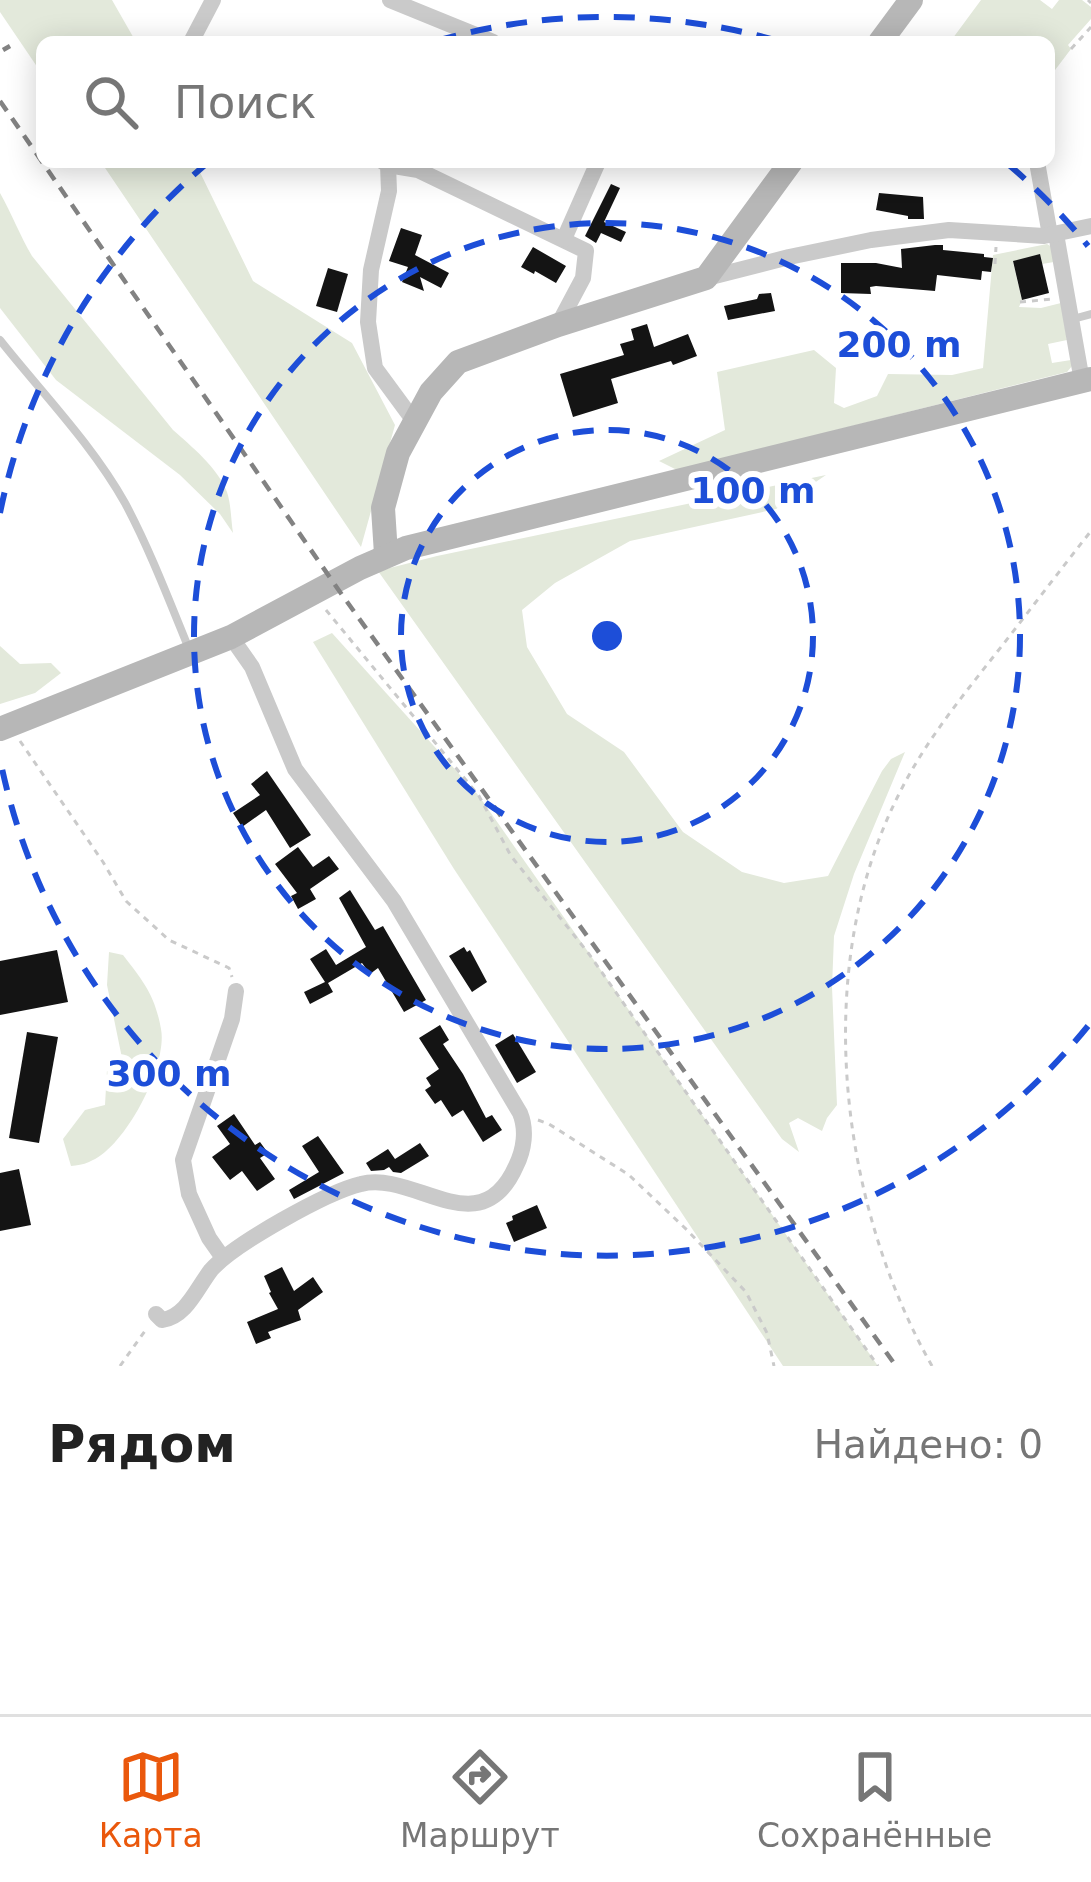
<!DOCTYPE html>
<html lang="ru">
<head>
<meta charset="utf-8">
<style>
  body { margin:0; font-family:"DejaVu Sans",sans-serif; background:#f2f2f2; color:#222 }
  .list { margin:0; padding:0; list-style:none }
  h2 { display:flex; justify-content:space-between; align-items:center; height:156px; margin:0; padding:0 48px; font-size:51px }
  h2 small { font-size:39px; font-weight:400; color:#767676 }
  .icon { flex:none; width:66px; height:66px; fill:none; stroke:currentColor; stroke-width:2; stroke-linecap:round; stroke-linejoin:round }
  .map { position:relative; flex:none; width:1091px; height:1366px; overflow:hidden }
  .search { position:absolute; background:#fff; box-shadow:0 6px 30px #0003; left:36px; right:36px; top:36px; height:132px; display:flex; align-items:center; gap:30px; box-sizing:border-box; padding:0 42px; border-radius:18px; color:#767676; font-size:45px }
  .sheet { height:348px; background:#fff }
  nav { display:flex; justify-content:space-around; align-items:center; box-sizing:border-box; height:168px; border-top:3px solid #e0e0e0; background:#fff; font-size:33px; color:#767676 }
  nav a { display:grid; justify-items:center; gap:6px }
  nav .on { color:#ea580c }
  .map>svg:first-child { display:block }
  .green { fill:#e3e9db }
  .building { fill:#141414 }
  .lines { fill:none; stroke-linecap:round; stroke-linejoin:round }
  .path { stroke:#cacaca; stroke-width:3; stroke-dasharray:6 6; stroke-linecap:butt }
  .lane { stroke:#cacaca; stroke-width:8 }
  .street { stroke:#cacaca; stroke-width:16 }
  .secondary { stroke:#b7b7b7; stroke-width:24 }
  .rail { stroke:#828282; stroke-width:4.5; stroke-dasharray:12 9; stroke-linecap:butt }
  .ring { fill:none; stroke:#1d4ed8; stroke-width:6; stroke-dasharray:21 15 }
  .centre { fill:#1d4ed8; stroke:#fff; stroke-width:6 }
  .ring-label { font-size:36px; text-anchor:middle; font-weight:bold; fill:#1d4ed8; stroke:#fff; stroke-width:12; stroke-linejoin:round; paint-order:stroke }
</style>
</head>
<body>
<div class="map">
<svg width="1091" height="1366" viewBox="0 0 1091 1366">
  <rect width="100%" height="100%" fill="#fff"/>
  <g class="green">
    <polygon points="0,0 112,0 136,42 42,42 42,74 0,12"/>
    <polygon points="981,0 1040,0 1052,9 1059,0 1082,0 1091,7 1091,19 1068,45 1071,49 1049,78 1049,42 950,42"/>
    <polygon points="101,162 195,162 253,281 352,343 395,425 361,547"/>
    <path d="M0 193C12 214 20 236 32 256L173 430C191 446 218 468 227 492 231 504 231 520 233 533L220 514 180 475 56 380 0 308Z"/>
    <polygon points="1047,244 1052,247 1054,262 1042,264 1039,255 1013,262 1022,300 1019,307 1041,308 1061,303 1067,340 1048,344 1052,363 1071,360 1072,366 1067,372 677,470 659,461 725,430 717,372 814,350 836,368 834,403 844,408 877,396 888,374 952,375 983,368 993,255"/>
    <polygon points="826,475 776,509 630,541 555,583 522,610 527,647 567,714 624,752 683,832 742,872 784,883 828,876 882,771 891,759 905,752 854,874 834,936 832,987 837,1105 827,1118 822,1131 798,1118 789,1123 799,1152 782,1139 378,571 437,556"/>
    <polygon points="332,633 479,796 878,1366 783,1366 454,869 313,642"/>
    <polygon points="0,646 20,664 51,663 61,673 35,693 0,704"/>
    <path d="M109 952 123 955C143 981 155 995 161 1029 168 1065 125 1149 89 1162 83 1165 77 1165 71 1166L63 1139 85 1110 105 1105 107 1070 122 1058 107 985Z"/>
  </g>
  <g class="building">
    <polygon points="611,184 620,188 604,222 626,232 621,242 601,233 596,243 585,236"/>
    <polygon points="879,193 923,197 924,219 908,219 908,216 876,210"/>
    <polygon points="401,228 422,235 415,255 449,273 441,288 420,277 424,291 402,282 408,267 389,261"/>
    <polygon points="935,245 943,245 943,250 984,254 984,257 993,258 991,272 982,271 981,280 937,275 935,291 876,286 870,287 871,294 841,293 841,263 876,263 902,268 901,249"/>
    <polygon points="533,247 566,266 556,283 535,271 534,274 521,267"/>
    <polygon points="1040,254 1049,293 1022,300 1013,261"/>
    <polygon points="328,268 348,274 337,312 316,306"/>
    <polygon points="771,293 775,311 728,320 724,306 757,299 759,294"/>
    <polygon points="647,324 654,347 688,334 697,356 673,365 671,361 611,379 618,403 573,417 560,374 624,355 620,344 634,340 631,329"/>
    <polygon points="267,771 311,835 290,848 266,810 242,827 233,813 260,795 251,784"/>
    <polygon points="298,847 313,867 329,856 339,869 310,889 316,899 298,909 291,896 297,893 275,864"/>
    <polygon points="350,890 375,930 383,926 426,1000 404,1012 378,968 370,974 362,963 328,983 333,992 310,1004 304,992 325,982 310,959 326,949 336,965 366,947 339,898"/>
    <polygon points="464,947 467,952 470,950 487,982 472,992 449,956"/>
    <polygon points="57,950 68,1002 0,1015 0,961"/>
    <polygon points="440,1025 449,1040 443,1044 463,1074 486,1118 492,1115 502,1130 483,1142 463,1110 452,1117 441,1100 435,1104 425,1090 431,1086 426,1078 439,1069 419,1038"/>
    <polygon points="27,1032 58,1037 39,1143 9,1138"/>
    <polygon points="513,1034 536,1072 517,1083 495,1045"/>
    <polygon points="234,1114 255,1145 260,1142 268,1153 260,1158 275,1179 257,1191 242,1171 230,1180 212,1157 230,1144 217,1126"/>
    <polygon points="318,1136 344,1173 294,1199 289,1190 319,1172 302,1146"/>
    <polygon points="420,1143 429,1156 401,1173 393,1172 389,1167 384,1170 371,1171 366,1163 388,1149 395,1159"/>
    <polygon points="19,1169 31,1225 0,1231 0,1173"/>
    <polygon points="537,1205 547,1228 514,1242 506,1223 513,1220 512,1216"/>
    <polygon points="282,1267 294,1291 313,1277 323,1292 298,1310 301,1320 268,1332 271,1338 256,1344 247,1322 278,1309 269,1293 271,1292 264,1276"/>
  </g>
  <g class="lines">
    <g class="path">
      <polyline points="1088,0 1091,3"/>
      <polyline points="1071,49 1091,27"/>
      <polyline points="995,264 996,247"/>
      <polyline points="1020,302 1053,299"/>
      <polyline points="326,610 479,796 511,856 589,954 878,1366"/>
      <polyline points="20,741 103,862 126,901 169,940 229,968 232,977"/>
      <polyline points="538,1120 549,1124 629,1175 687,1230 746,1292 767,1333 774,1366"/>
      <polyline points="120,1366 147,1328"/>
      <path d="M932 1366C839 1202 811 969 898 796 922 747 956 704 990 661 1024 618 1057 574 1091 531"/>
    </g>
    <g class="lane">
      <polyline points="1073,319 1091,314"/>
      <path d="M0 340C42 393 92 444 125 503 150 550 169 600 189 649"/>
    </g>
    <g class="street">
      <polyline points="390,0 493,42"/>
      <polyline points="191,42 213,0"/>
      <polyline points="383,162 388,165 389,191 371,270 368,322 375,368 414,421"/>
      <polyline points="1037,162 1050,235"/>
      <polyline points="388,165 418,170 586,251 583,278 558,325"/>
      <polyline points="1056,234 1082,381"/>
      <polyline points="564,239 598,162"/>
      <polyline points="707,278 789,257 871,240 949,230 1044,236 1091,226"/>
      <polyline points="223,1258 209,1238 189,1194 183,1160 232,1019 236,991"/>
      <path d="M156 1314 162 1320C186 1317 197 1288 211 1270 234 1244 327 1192 361 1184 414 1170 480 1247 516 1166 524 1150 527 1130 520 1113L394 901 295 769 252 667 231 637"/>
    </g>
    <g class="secondary">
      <polyline points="880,42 911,0"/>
      <polyline points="386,554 383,508 398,453 431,392 458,362 558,325 706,278 791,162"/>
      <polyline points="0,729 231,637 360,568 406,548 1091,379"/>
    </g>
    <g class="rail">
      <polyline points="3,50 10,46"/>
      <polyline points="0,101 340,592 896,1366"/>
    </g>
  </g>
  <g class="ring">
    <circle cx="607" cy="636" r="206"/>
    <circle cx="607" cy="636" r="413"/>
    <path d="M1088 1026A619 619 0 0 1 0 759M0 513A619 619 0 0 1 205 165M436 41A619 619 0 0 1 778 41M1009 165A619 619 0 0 1 1088 246"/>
  </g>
  <circle cx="607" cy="636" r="18" class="centre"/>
  <g class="ring-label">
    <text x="899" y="357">200 m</text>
    <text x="753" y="503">100 m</text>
    <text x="169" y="1086">300 m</text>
  </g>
</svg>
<div class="search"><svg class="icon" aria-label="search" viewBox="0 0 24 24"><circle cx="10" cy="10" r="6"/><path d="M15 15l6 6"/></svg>Поиск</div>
</div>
<section class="sheet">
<h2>Рядом<small>Найдено: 0</small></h2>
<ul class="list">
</ul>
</section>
<nav>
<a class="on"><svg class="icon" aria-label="map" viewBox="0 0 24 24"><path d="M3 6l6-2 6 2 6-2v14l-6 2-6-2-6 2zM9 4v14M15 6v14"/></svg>Карта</a>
<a><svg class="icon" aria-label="directions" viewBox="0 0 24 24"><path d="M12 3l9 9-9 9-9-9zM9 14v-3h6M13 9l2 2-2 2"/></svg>Маршрут</a>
<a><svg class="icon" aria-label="saved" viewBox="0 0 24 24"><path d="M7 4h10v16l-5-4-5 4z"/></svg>Сохранённые</a>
</nav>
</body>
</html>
